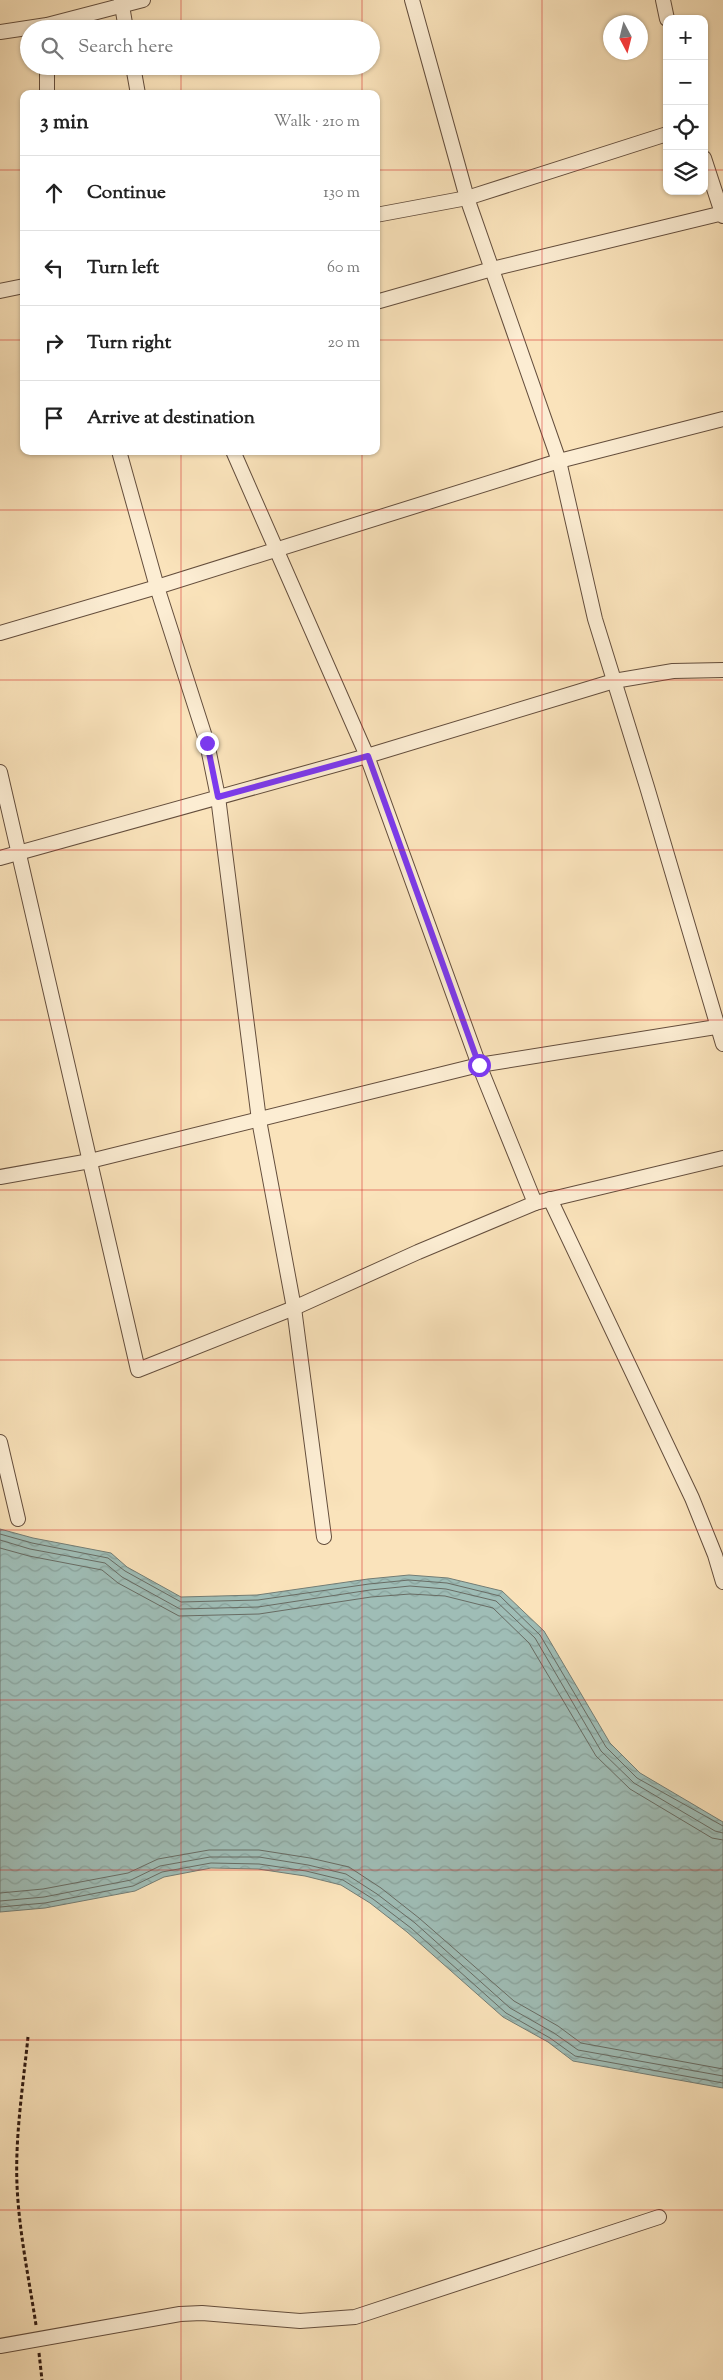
<!DOCTYPE html>
<html lang="en">
<head>
<meta charset="utf-8">
<style>
  body { margin:0; font-family:"Sorts Mill Goudy",serif; background:#f6f6f6; color:#222 }
  .controls { position:absolute; right:15px; top:15px; display:grid; overflow:hidden; border-radius:10px; box-shadow:0 1px 4px #0004 }
  .controls button { width:45px; height:45px; display:grid; place-items:center; padding:0; border:0; border-bottom:1px solid #e0e0e0; background:#fff; color:#222; font:25px sans-serif }
  .compass { position:absolute; left:603px; top:15px; width:45px; height:45px; border-radius:50%; background:#fff; box-shadow:0 1px 4px #0004; rotate:173deg }
  .stop { position:absolute; width:15px; height:15px; margin:-11px; border:4px solid #7c3aed; border-radius:50%; background:#fff }
  .stop.end { background:#7c3aed; border-color:#fff; box-shadow:0 1px 5px #0008 }
  .list { margin:0; padding:0; list-style:none }
  h2 { display:flex; justify-content:space-between; align-items:center; height:65px; margin:0; padding:0 20px; font-size:21px }
  h2 small { font-size:16px; font-weight:400; color:#767676 }
  .list li { display:grid; grid-template-columns:32px 1fr auto; gap:15px; align-items:center; box-sizing:border-box; height:75px; padding:0 20px; border-top:1px solid #e0e0e0 }
  .list b { display:block; font-size:19px; white-space:nowrap }
  .list em { font-size:16px; font-style:normal; color:#767676 }
  .icon { flex:none; width:28px; height:28px; fill:none; stroke:currentColor; stroke-width:2; stroke-linecap:round; stroke-linejoin:round }
  .map { position:relative; flex:none; width:723px; height:2380px; overflow:hidden }
  .search { position:absolute; background:#fff; box-shadow:0 1px 4px #0004; left:20px; top:20px; width:360px; height:55px; display:flex; align-items:center; gap:12px; box-sizing:border-box; padding:0 18px; border-radius:28px; color:#767676; font-size:19px }
  .panel { position:absolute; background:#fff; box-shadow:0 1px 4px #0004; left:20px; top:90px; width:360px; height:365px; border-radius:10px }
  .map>svg:first-child { display:block }
  .water { fill:url(#water-waves); stroke:#737d75 }
  .lines { fill:none; stroke-linecap:round; stroke-linejoin:round }
  .shore { stroke:#686c64; stroke-width:1 }
  .minor-casing { stroke:#644e3d; stroke-width:16 }
  .path { stroke:#321c13; stroke-width:3; stroke-dasharray:4 2.5; stroke-linecap:butt }
  .minor { stroke:#fcedd3; stroke-width:14 }
  .route { stroke:#7c3aed; stroke-width:6 }
  .grid { fill:none; stroke:#d62828; stroke-width:1; stroke-opacity:0.55 }
</style>
</head>
<body>
<div class="map">
<svg width="723" height="2380" viewBox="0 0 723 2380">
  <defs>
    <pattern id="water-waves" width="16" height="10" patternUnits="userSpaceOnUse" patternTransform="scale(1.25)"><rect width="16" height="10" fill="#9fbdb6"/><path d="M0 5q4-4 8 0t8 0" fill="none" stroke="#89a29c"/></pattern>
  </defs>
  <rect width="100%" height="100%" fill="#fae3bb"/>
  <filter id="stains"><feTurbulence type="fractalNoise" baseFrequency=".004" numOctaves="4"/><feColorMatrix values="0 0 0 0 .2 0 0 0 0 .09 0 0 0 0 .02 0 0 0 .5 -.17"/></filter>
  <radialGradient id="worn" r=".72"><stop offset=".6" stop-color="#630" stop-opacity="0"/><stop offset="1" stop-color="#630" stop-opacity=".3"/></radialGradient>
  <polygon class="water" points="0,1529 33,1538 111,1553 127,1567 181,1597 257,1595 368,1579 409,1575 448,1578 502,1591 544,1631 610,1743 640,1773 723,1822 723,2088 573,2061 548,2042 503,2017 407,1932 370,1903 341,1885 305,1876 258,1869 211,1868 164,1877 135,1891 45,1908 0,1912"/>
  <g class="lines">
    <g class="shore">
      <polyline points="0,1534 32,1543 108,1558 125,1571 181,1602 258,1600 369,1584 409,1580 447,1583 500,1596 540,1635 606,1747 637,1778 723,1826"/>
      <polyline points="0,1540 30,1549 105,1563 122,1577 180,1609 258,1607 370,1590 410,1586 446,1589 496,1601 535,1638 601,1751 634,1783 715,1831 723,1833"/>
      <polyline points="0,1548 29,1556 102,1570 118,1583 179,1616 259,1614 371,1597 410,1594 445,1596 493,1608 529,1643 596,1756 630,1789 712,1838 723,1840"/>
      <polyline points="0,1893 43,1889 128,1873 158,1859 209,1850 259,1850 310,1858 349,1867 381,1888 419,1918 514,2001 558,2026 581,2043 723,2069"/>
      <polyline points="0,1901 44,1897 131,1880 160,1866 210,1857 259,1857 308,1865 346,1874 377,1894 415,1923 510,2008 554,2033 578,2050 723,2076"/>
      <polyline points="0,1907 45,1903 133,1886 162,1872 211,1863 259,1864 306,1871 343,1880 373,1899 411,1928 506,2013 550,2038 575,2056 723,2083"/>
    </g>
    <g class="minor-casing">
      <g id="minor">
        <polyline points="121,0 126,29"/>
        <polyline points="412,0 467,198 559,461 595,619 647,787 723,1044"/>
        <polyline points="663,0 667,19"/>
        <polyline points="0,32 47,25 143,0"/>
        <polyline points="47,66 47,94"/>
        <polyline points="133,66 138,94"/>
        <polyline points="704,158 723,216"/>
        <polyline points="376,215 467,198 667,134"/>
        <polyline points="0,291 24,286"/>
        <polyline points="376,302 492,269 723,213"/>
        <polyline points="119,451 157,587 207,743 218,797 259,1120 294,1308 324,1537"/>
        <polyline points="233,451 367,756 479,1065 535,1203"/>
        <polyline points="0,633 157,587 559,461 723,419"/>
        <polyline points="0,772 138,1370 294,1308 418,1252 535,1203 723,1158"/>
        <polyline points="0,858 367,756 614,681 673,671 723,670"/>
        <polyline points="0,1177 90,1161 479,1065 723,1026"/>
        <polyline points="550,1199 692,1498 715,1555 723,1582"/>
        <polyline points="0,1442 18,1519"/>
        <polyline points="0,2346 180,2314 202,2313 300,2321 355,2317 659,2217"/>
      </g>
    </g>
    <g class="path">
      <path d="M28 2037C23 2086 15 2136 17 2185 19 2232 29 2279 36 2325"/>
      <polyline points="39,2353 42,2380"/>
    </g>
    <use href="#minor" class="minor"/>
  </g>
  <g class="lines">
    <polyline class="route" points="207,743 218,797 368,756 479,1065"/>
  </g>
  <path class="grid" d="M181 0V29M362 0V29M542 0V2380M181 66V94M362 66V94M0 170H24M376 170H667M704 170H723M0 340H24M376 340H723M181 451V2380M362 451V2380M0 510H723M0 680H723M0 850H723M0 1020H723M0 1190H723M0 1360H723M0 1530H723M0 1700H723M0 1870H723M0 2040H723M0 2210H723"/>
  <rect width="100%" height="100%" filter="url(#stains)"/>
  <rect width="100%" height="100%" fill="url(#worn)"/>
</svg>
<div class="controls">
<button>+</button>
<button>−</button>
<button><svg class="icon" aria-label="locate" viewBox="0 0 24 24"><circle cx="12" cy="12" r="6"/><path d="M12 2v4M12 18v4M2 12h4M18 12h4"/></svg></button>
<button><svg class="icon" aria-label="layers" viewBox="0 0 24 24"><path d="M12 4l9 5-9 5-9-5zM3 14l9 5 9-5"/></svg></button>
</div>
<svg class="compass" viewBox="-18 -18 36 36"><path d="M0-13l5 13h-10z" fill="#e53935"/><path d="M0 13l5-13h-10z" fill="#767676"/></svg>
<div class="stop" style="left:479px;top:1065px"></div>
<div class="stop end" style="left:207px;top:743px"></div>
<div class="search"><svg class="icon" aria-label="search" viewBox="0 0 24 24"><circle cx="10" cy="10" r="6"/><path d="M15 15l6 6"/></svg>Search here</div>
<section class="panel">
<h2>3 min<small>Walk · 210 m</small></h2>
<ul class="list">
<li><svg class="icon" aria-label="ahead" viewBox="0 0 24 24"><path d="M12 20V5M6 11l6-6 6 6"/></svg><div><b>Continue</b></div><em>130 m</em></li>
<li><svg class="icon" aria-label="left" viewBox="0 0 24 24"><path d="M17 20v-9H6M10 6l-5 5 5 5"/></svg><div><b>Turn left</b></div><em>60 m</em></li>
<li><svg class="icon" aria-label="right" viewBox="0 0 24 24"><path d="M7 20v-9h11M14 6l5 5-5 5"/></svg><div><b>Turn right</b></div><em>20 m</em></li>
<li><svg class="icon" aria-label="arrive" viewBox="0 0 24 24"><path d="M6 21V4h12l-3 4 3 4H6"/></svg><div><b>Arrive at destination</b></div></li>
</ul>
</section>
</div>
</body>
</html>
